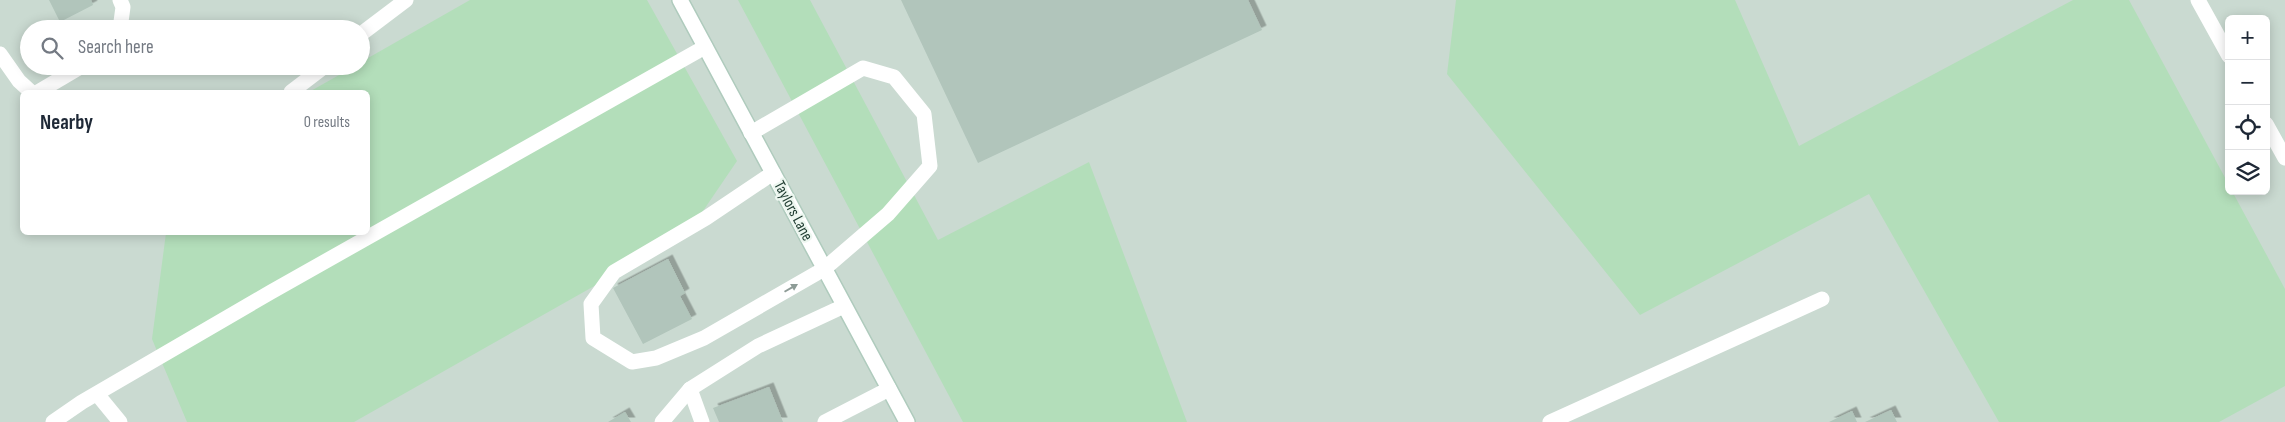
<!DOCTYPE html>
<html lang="en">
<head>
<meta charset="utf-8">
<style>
  body { margin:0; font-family:"Sofia Sans Condensed",sans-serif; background:#f6f6f7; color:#1f2937 }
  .controls { position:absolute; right:15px; top:15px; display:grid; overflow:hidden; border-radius:8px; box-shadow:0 2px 12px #0003 }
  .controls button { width:45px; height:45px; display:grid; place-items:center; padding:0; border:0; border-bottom:1px solid #e0e1e3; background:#fff; color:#1f2937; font:25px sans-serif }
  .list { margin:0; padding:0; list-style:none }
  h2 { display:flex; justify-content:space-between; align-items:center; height:65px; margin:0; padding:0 20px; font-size:21px }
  h2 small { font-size:16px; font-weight:400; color:#747a83 }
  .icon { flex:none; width:28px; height:28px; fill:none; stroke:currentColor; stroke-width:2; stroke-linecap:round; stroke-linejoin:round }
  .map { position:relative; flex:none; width:2285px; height:422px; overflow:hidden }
  .search { position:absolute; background:#fff; box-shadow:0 2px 12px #0003; left:20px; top:20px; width:350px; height:55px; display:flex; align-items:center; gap:12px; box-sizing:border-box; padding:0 18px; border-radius:28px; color:#747a83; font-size:19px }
  .panel { position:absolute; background:#fff; box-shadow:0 2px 12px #0003; left:20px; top:90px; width:350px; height:145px; border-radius:8px }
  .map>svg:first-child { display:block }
  .built { fill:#cadad1; fill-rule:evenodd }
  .green { fill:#b3deba }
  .building { fill:#b1c5bb; filter:url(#shadow) }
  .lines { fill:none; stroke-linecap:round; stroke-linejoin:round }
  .secondary-casing { stroke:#afcbbd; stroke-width:18 }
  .lane { stroke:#fff; stroke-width:15 }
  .street { stroke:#fff; stroke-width:15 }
  .secondary { stroke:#fff; stroke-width:15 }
  .oneway { fill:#8e9c97 }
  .labels { text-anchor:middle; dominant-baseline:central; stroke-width:4.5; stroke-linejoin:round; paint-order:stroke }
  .street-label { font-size:16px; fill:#1d3a2f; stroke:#edf7f0 }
</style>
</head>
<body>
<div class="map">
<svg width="2285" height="422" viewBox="0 0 2285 422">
  <defs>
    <filter id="shadow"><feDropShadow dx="4.5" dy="-4.5" stdDeviation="0" flood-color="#0004"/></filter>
  </defs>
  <rect width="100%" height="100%" fill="#dceae2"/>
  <path class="built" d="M0 0H2285V422H0ZM2229 19H2266V191H2229ZM29 29H361V66H29ZM22 92H368V232H22Z"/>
  <g class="green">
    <polygon points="470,0 647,0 737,161 688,233 354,422 187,422 152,339 166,233 368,232 368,92 309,92 355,66 361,66 361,62"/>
    <polygon points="738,0 810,0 938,240 1089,162 1187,422 963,422"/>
    <polygon points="1456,0 1735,0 1799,146 2073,0 2129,0 2229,185 2229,191 2232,191 2285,289 2285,386 2219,422 1999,422 1869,194 1640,315 1447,74"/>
  </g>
  <g class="building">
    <polygon points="49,0 91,0 93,5 60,22"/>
    <polygon points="901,0 1248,0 1262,30 978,163"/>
    <polygon points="668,259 685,293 680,296 692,319 643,344 613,288"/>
    <polygon points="769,387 783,422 719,422 713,408"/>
    <polygon points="1891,410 1897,422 1865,422"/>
    <polygon points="1852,411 1857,422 1829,422"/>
    <polygon points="625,412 631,422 608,422"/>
  </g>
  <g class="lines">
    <g class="secondary-casing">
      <polyline id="secondary" points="680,0 907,422"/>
    </g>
    <g class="lane">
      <polyline points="120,29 123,7 120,0"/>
      <polyline points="361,34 406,0"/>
      <polyline points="0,54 19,81 31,92"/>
      <polyline points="38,92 82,66"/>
      <polyline points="291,92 325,66"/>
      <polyline points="751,133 863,68 894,77 924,114 930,166 888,214 824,269 704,338 656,358 632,362 593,338 591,304 614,272 706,218 773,173"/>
      <polyline points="690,389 702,422"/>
      <polyline points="97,394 120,422"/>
      <polyline points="53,422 82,402 271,292 705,47"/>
      <polyline points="662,422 690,389 758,346 844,306"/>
      <polyline points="825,422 889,389"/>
      <polyline points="1550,422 1822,299"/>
    </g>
    <g class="street">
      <polyline points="2198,0 2229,56"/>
      <polyline points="2266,124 2285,158"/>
    </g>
    <use href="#secondary" class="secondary"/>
  </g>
  <defs><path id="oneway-solid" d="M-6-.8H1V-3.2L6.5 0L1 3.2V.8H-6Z" transform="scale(1.25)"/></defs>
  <use class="oneway" href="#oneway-solid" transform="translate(791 288) rotate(-30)"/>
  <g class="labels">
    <g class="street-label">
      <text transform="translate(793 211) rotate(62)">Taylors Lane</text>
    </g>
  </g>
</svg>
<div class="controls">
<button>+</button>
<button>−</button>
<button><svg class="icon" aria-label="locate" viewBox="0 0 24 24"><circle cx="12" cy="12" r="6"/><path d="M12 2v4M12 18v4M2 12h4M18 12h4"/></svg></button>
<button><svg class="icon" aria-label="layers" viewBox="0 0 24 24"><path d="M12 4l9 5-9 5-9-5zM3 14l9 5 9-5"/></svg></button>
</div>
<div class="search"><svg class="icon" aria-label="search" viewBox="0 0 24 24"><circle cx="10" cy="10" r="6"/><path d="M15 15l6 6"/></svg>Search here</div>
<section class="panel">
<h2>Nearby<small>0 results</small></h2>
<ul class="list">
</ul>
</section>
</div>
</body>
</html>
